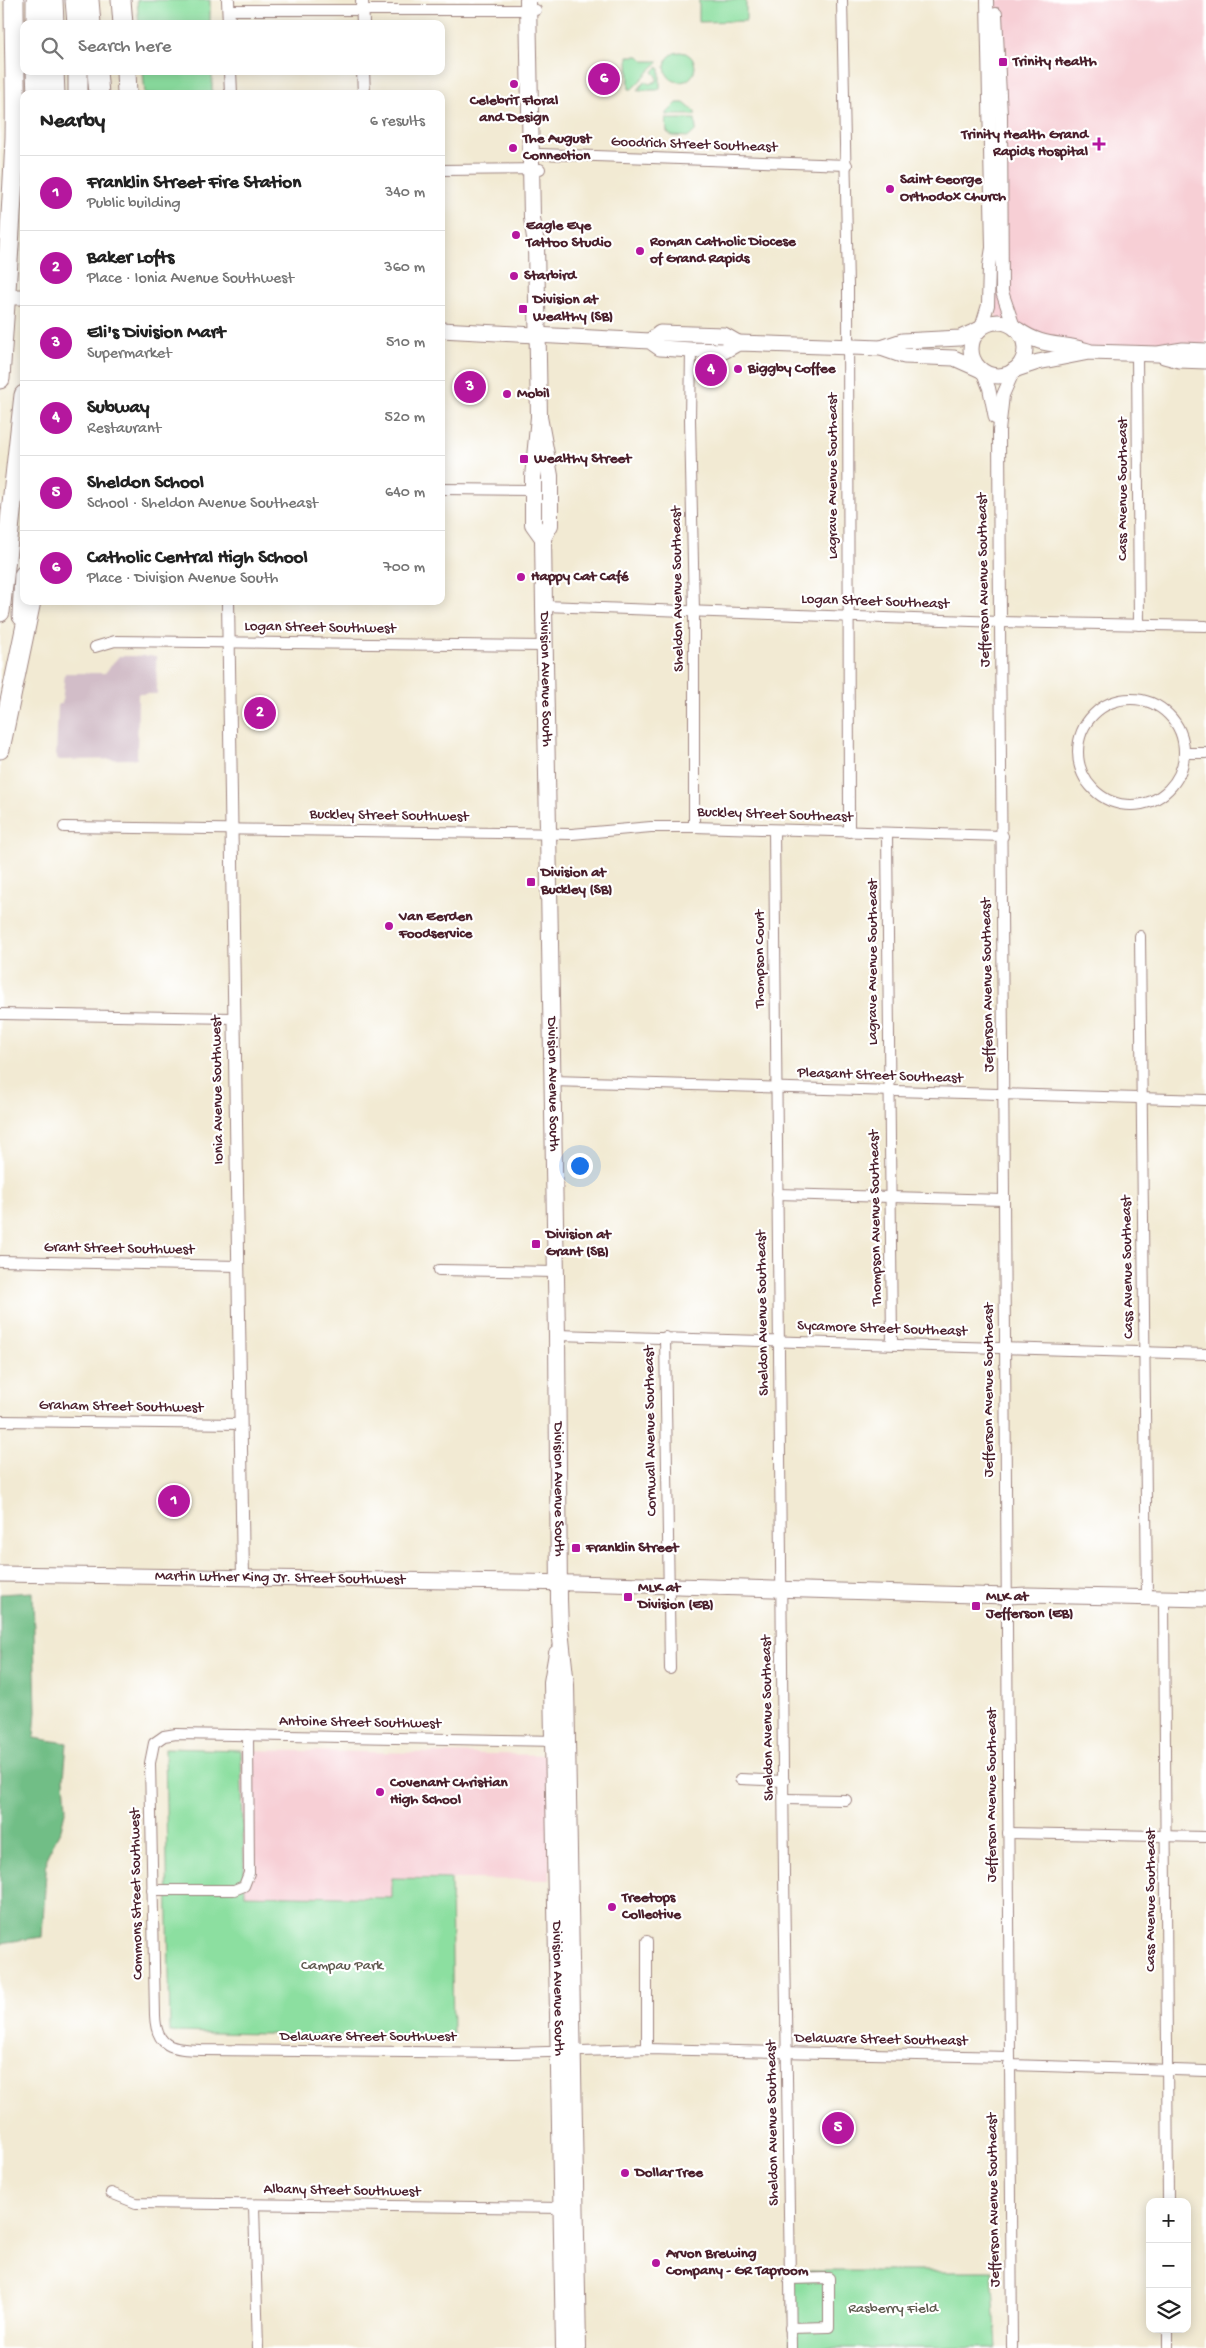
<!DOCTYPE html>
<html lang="en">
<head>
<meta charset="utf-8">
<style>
  body { margin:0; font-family:"Gochi Hand",sans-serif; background:#f6f6f6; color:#222 }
  .controls { position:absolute; right:15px; bottom:15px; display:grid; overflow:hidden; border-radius:10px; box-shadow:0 2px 12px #0003 }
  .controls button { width:45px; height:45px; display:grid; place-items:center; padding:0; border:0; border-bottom:1px solid #e0e0e0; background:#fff; color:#222; font:25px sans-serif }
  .you { position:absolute; left:579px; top:1165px; width:18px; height:18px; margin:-12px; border:4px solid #fff; border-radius:50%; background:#1a73e8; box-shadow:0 0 0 8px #1a73e833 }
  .badge { display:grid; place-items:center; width:32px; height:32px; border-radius:50%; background:#b5179e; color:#fff; font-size:16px; font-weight:700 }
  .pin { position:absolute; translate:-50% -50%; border:2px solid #fff; box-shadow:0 1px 5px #0006 }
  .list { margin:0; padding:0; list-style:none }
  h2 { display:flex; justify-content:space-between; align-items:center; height:65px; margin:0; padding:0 20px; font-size:21px }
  h2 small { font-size:16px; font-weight:400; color:#767676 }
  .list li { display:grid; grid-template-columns:32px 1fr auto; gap:15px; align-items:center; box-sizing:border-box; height:75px; padding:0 20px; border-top:1px solid #e0e0e0 }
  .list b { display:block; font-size:19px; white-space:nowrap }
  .list p { margin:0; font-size:16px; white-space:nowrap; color:#767676 }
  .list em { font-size:16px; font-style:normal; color:#767676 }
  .icon { flex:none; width:28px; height:28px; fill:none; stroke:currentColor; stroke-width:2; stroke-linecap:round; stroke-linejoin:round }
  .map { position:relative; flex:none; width:1206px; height:2348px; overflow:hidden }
  .search { position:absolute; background:#fff; box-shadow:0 2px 12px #0003; left:20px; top:20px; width:425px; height:55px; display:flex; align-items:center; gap:12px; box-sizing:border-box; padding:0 18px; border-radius:10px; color:#767676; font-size:19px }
  .panel { position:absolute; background:#fff; box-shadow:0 2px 12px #0003; left:20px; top:90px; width:425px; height:515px; border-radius:10px }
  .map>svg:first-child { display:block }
  .built { fill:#f7cfd5 }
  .industrial { fill:#d2bdc8 }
  .green { fill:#8cdfa0; stroke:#6b7f66 }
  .forest { fill:#71be86; stroke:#5e6e58 }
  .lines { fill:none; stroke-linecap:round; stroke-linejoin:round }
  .minor-casing { stroke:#9e847f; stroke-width:12 }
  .tertiary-casing { stroke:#9e847f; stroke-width:14 }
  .secondary-casing { stroke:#9e847f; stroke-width:17 }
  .primary-casing { stroke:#9e847f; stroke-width:18 }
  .motorway-casing { stroke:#9e847f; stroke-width:21 }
  .minor { stroke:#fff; stroke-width:10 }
  .tertiary { stroke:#fff; stroke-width:12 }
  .secondary { stroke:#fff; stroke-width:15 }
  .primary { stroke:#fff; stroke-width:16 }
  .motorway { stroke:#fff; stroke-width:19 }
  .poi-dot { fill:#b5179e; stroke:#fff; stroke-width:2 }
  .labels { text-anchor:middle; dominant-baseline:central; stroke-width:4.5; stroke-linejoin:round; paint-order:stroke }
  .poi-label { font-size:15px; font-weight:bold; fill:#4a1f2b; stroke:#fff; text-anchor:start }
  .street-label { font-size:15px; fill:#4a1f2b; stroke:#fff }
  .park-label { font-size:15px; fill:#5e594e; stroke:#fff }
</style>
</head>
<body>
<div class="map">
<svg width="1206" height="2348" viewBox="0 0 1206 2348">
  <rect width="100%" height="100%" fill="#fff"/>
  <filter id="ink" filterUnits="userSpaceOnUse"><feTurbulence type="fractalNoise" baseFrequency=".02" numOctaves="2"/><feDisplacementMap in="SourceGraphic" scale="10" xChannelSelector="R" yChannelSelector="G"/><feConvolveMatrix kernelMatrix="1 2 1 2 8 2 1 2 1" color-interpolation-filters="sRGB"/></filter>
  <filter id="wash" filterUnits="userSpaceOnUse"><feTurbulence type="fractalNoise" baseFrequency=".0096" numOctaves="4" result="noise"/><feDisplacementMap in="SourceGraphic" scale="20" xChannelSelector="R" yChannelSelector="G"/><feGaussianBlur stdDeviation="1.12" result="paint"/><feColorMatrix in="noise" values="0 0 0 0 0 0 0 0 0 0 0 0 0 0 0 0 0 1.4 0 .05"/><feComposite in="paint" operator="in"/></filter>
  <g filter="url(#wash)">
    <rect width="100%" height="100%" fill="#f2ead3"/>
    <g class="built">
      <polygon points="993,0 1206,0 1206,356 1089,352 996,322"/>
      <polygon points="241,1750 548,1755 550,1880 392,1878 392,1898 244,1895"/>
    </g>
    <polygon class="industrial" points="119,656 156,656 157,694 138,694 137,759 56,760 58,704 62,704 65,673 105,673"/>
    <g class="green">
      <polygon points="137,0 210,0 210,24 139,24"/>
      <polygon points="699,0 746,0 746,21 699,22"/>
      <circle cx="680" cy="67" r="15"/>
      <polygon points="628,56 639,56 644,61 659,61 632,89 629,89"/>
      <polygon points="657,67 660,69 660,88 657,90 638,90 645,81 649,84 657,81 657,76 653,72"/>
      <polygon points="143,71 212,71 212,94 145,94"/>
      <polygon points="677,103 684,103 695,112 695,115 667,115 667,113"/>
      <polygon points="666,119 695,119 696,130 689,137 672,136 667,132"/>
      <polygon points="165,1748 241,1750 245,1895 392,1898 392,1878 451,1879 453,2038 170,2032"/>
      <polygon points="789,2271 992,2271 997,2348 791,2348"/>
    </g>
    <polygon class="forest" points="33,1592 36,1711 34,1738 67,1743 64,1778 66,1808 61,1829 47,1856 42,1937 0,1943 0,1594"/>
  </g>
  <g filter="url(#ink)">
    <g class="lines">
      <g class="minor-casing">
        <g id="minor">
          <polyline points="842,0 848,287 849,832"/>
          <polyline points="229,10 536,10"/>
          <polyline points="540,154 847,165"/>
          <polyline points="441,170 540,169"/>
          <polyline points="691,350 690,420 694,611 694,827"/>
          <polyline points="1137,353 1139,625"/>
          <polyline points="441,489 533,490"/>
          <polyline points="544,606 1000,622 1206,626"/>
          <polyline points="1000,622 1012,2348"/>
          <polyline points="95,647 115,641 544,646"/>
          <circle cx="1131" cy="752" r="53"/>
          <polyline points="1184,753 1206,753"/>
          <polyline points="64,827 572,834 651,827 694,827 1003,836"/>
          <polyline points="774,830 784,1875 791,2348"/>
          <polyline points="887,834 892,1344"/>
          <polyline points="1140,936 1147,1598"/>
          <polyline points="0,1014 233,1018"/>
          <polyline points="552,1081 1206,1100"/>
          <polyline points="777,1194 1004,1200"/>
          <polyline points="0,1261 238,1266"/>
          <polyline points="439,1270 555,1272"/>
          <polyline points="557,1335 1206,1354"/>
          <polyline points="665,1337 670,1669"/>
          <polyline points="0,1421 241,1424"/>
          <polyline points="1164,1598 1168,2202"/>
          <path d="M559 1741 176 1734 164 1736 154 1743 150 1763 155 2015C156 2048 172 2049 201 2050L514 2053 647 2049 1009 2057"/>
          <polyline points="740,1779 784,1781"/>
          <polyline points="784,1799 846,1800"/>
          <polyline points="1008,1833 1206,1837"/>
          <polyline points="152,1890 234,1890 244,1886 249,1873 248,1735"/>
          <polyline points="647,1941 647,2049"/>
          <polyline points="1009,2065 1206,2071"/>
          <polyline points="111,2193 136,2203 565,2208"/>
          <polyline points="254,2206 258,2348"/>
          <polyline points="789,2279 829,2278 829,2327 790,2328"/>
          <polyline points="1168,2329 1168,2348"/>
        </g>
      </g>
      <g class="tertiary-casing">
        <g id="tertiary">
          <polyline points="228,0 229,24"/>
          <polyline points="362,0 363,24"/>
          <polyline points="996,14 1001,115 1002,292 1014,327"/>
          <polyline points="230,71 231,94"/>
          <polyline points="363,71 364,94"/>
          <polyline points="981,328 988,305 989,266 992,248 987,0"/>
          <polyline points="982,370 989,388 995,418"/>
          <polyline points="228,601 243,1578"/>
          <polyline points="1000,622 999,431 1003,395 1014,370"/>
        </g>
      </g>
      <g class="secondary-casing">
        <g id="secondary">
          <polyline points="0,297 24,297"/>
          <circle cx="998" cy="349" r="27"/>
          <polyline points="441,330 650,341 660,348 691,350 724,351 738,343 881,348 904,356 954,358 981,370"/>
          <path d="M1018 330C1043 348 1060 342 1088 351"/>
          <polyline points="650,341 660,333 724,335 738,343"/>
          <polyline points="881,348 902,341 960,338 980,329"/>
          <polyline points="1164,356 1179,360 1206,361"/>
          <polyline points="1014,370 1038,362 1089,352 1158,354 1183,350 1206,351"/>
          <path id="s1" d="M0 1574 576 1583 1007 1596 1028 1595 1206 1599"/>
        </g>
      </g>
      <g class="primary-casing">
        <g id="primary">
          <polyline points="528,0 532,218 536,244 539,417 533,477 533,524 543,538"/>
          <path id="s2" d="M539 417 550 476V525L543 538 544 606 557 1335 559 1599 560 1630 566 1685 578 2348"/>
          <path id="s3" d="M557 1653 552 1682 564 2348"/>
        </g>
      </g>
      <g class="motorway-casing">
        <g id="motorway">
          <polyline points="36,0 36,24"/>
          <polyline points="53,0 54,24"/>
          <polyline points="75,0 77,24"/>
          <polyline points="89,0 91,24"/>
          <polyline points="121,0 123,24"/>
          <polyline points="36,71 37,94"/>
          <polyline points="54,71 55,94"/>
          <polyline points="78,71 78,94"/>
          <polyline points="97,71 99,94"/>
          <polyline points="126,71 127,94"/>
          <path d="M0 379C5 298 12 218 15 137 16 91 14 45 14 0"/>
          <polyline points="0,612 24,395"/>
          <polyline points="22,616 24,575"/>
          <polyline points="0,749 31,601"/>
        </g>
      </g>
      <use href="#minor" class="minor"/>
      <use href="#tertiary" class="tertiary"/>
      <use href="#secondary" class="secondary"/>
      <use href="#primary" class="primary"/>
      <use href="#motorway" class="motorway"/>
    </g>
  </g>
  <g class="poi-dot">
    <rect x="998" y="57" width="10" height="10" rx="2.5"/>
    <circle cx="514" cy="84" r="5"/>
    <path d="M1096.5 136.5h5v5h5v5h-5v5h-5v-5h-5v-5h5z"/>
    <circle cx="513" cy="148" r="5"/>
    <circle cx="890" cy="189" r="5"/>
    <circle cx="516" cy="235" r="5"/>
    <circle cx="640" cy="251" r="5"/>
    <circle cx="514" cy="276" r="5"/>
    <rect x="518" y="304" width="10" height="10" rx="2.5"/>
    <circle cx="738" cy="369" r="5"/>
    <circle cx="507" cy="394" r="5"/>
    <rect x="519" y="454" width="10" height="10" rx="2.5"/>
    <circle cx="521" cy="577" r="5"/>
    <rect x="526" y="877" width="10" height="10" rx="2.5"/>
    <circle cx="389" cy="926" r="5"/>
    <rect x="531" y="1239" width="10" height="10" rx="2.5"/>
    <rect x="571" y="1543" width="10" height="10" rx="2.5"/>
    <rect x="623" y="1592" width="10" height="10" rx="2.5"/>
    <rect x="971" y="1601" width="10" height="10" rx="2.5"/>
    <circle cx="380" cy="1792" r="5"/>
    <circle cx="612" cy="1907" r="5"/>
    <circle cx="625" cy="2173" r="5"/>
    <circle cx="656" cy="2263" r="5"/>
  </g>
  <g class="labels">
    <g class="poi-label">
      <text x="1013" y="62">Trinity Health</text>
      <text x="514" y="101" text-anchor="middle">CelebriT Floral<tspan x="514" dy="17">and Design</tspan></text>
      <text x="1088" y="135" text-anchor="end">Trinity Health Grand<tspan x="1088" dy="17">Rapids Hospital</tspan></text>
      <text x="523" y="139">The August<tspan x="523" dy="17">Connection</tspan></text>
      <text x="900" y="180">Saint George<tspan x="900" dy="17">Orthodox Church</tspan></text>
      <text x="526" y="226">Eagle Eye<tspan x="526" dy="17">Tattoo Studio</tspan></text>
      <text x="650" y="242">Roman Catholic Diocese<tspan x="650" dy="17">of Grand Rapids</tspan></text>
      <text x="524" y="276">Starbird</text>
      <text x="533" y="300">Division at<tspan x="533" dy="17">Wealthy (SB)</tspan></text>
      <text x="748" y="369">Biggby Coffee</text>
      <text x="517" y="394">Mobil</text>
      <text x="534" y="459">Wealthy Street</text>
      <text x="531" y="577">Happy Cat Café</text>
      <text x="541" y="873">Division at<tspan x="541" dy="17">Buckley (SB)</tspan></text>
      <text x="399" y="917">Van Eerden<tspan x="399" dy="17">Foodservice</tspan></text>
      <text x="546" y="1235">Division at<tspan x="546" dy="17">Grant (SB)</tspan></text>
      <text x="586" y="1548">Franklin Street</text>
      <text x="638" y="1588">MLK at<tspan x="638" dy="17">Division (EB)</tspan></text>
      <text x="986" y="1597">MLK at<tspan x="986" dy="17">Jefferson (EB)</tspan></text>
      <text x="390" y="1783">Covenant Christian<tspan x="390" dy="17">High School</tspan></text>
      <text x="622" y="1898">Treetops<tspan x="622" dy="17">Collective</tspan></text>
      <text x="635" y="2173">Dollar Tree</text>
      <text x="666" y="2254">Arvon Brewing<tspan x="666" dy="17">Company - GR Taproom</tspan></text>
    </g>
    <g class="street-label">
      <text transform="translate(694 145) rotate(2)">Goodrich Street Southeast</text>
      <text transform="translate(833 476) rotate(-90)">Lagrave Avenue Southeast</text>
      <text transform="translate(1123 489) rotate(-90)">Cass Avenue Southeast</text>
      <text transform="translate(984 580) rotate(-91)">Jefferson Avenue Southeast</text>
      <text transform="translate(678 589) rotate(-91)">Sheldon Avenue Southeast</text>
      <text transform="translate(875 602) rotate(2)">Logan Street Southeast</text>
      <text transform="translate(320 628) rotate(1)">Logan Street Southwest</text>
      <text stroke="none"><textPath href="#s2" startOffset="265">Division Avenue South</textPath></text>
      <text transform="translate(775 815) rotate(2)">Buckley Street Southeast</text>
      <text transform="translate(389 816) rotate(1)">Buckley Street Southwest</text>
      <text transform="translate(760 959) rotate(-90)">Thompson Court</text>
      <text transform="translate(873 962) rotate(-90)">Lagrave Avenue Southeast</text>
      <text transform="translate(988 985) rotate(-91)">Jefferson Avenue Southeast</text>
      <text transform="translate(880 1076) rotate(2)">Pleasant Street Southeast</text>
      <text stroke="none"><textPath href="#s2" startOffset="670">Division Avenue South</textPath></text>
      <text transform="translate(218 1090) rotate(-91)">Ionia Avenue Southwest</text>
      <text transform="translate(876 1218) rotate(-91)">Thompson Avenue Southeast</text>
      <text transform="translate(119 1249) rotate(1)">Grant Street Southwest</text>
      <text transform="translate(1128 1267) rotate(-91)">Cass Avenue Southeast</text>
      <text transform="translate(763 1313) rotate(-91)">Sheldon Avenue Southeast</text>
      <text transform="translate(882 1329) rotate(2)">Sycamore Street Southeast</text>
      <text transform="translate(989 1390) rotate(-90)">Jefferson Avenue Southeast</text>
      <text transform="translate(121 1407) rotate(1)">Graham Street Southwest</text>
      <text transform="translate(651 1431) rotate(-91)">Cornwall Avenue Southeast</text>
      <text stroke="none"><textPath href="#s2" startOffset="1075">Division Avenue South</textPath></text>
      <text stroke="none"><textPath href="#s1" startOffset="280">Martin Luther King Jr. Street Southwest</textPath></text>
      <text transform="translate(768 1718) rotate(-91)">Sheldon Avenue Southeast</text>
      <text transform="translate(360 1723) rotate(1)">Antoine Street Southwest</text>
      <text transform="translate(992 1795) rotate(-90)">Jefferson Avenue Southeast</text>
      <text transform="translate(137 1894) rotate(-91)">Commons Street Southwest</text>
      <text transform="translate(1151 1900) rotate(-90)">Cass Avenue Southeast</text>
      <text stroke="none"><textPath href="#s3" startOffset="336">Division Avenue South</textPath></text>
      <text x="368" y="2037">Delaware Street Southwest</text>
      <text transform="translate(881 2040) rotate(1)">Delaware Street Southeast</text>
      <text transform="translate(773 2123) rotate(-91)">Sheldon Avenue Southeast</text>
      <text transform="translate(342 2191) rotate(1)">Albany Street Southwest</text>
      <text transform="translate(994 2200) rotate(-91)">Jefferson Avenue Southeast</text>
    </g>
    <g class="park-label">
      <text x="342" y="1966">Campau Park</text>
      <text x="893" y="2309">Rasberry Field</text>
    </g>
  </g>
</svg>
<div class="controls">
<button>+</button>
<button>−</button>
<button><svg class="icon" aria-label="layers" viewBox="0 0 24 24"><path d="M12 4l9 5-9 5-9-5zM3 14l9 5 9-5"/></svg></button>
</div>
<div class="you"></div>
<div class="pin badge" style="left:174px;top:1501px">1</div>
<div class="pin badge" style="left:260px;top:713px">2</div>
<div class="pin badge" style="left:470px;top:387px">3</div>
<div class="pin badge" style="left:711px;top:370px">4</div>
<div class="pin badge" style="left:838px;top:2128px">5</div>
<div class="pin badge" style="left:604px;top:79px">6</div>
<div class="search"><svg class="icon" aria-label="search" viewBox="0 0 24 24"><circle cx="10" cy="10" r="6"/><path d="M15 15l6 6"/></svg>Search here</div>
<section class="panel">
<h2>Nearby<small>6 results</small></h2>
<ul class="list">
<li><span class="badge">1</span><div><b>Franklin Street Fire Station</b><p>Public building</p></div><em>340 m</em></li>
<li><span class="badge">2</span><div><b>Baker Lofts</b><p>Place · Ionia Avenue Southwest</p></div><em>360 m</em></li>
<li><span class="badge">3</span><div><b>Eli's Division Mart</b><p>Supermarket</p></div><em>510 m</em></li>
<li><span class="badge">4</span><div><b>Subway</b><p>Restaurant</p></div><em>520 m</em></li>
<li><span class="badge">5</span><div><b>Sheldon School</b><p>School · Sheldon Avenue Southeast</p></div><em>640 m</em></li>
<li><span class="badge">6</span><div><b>Catholic Central High School</b><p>Place · Division Avenue South</p></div><em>700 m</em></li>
</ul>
</section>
</div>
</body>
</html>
